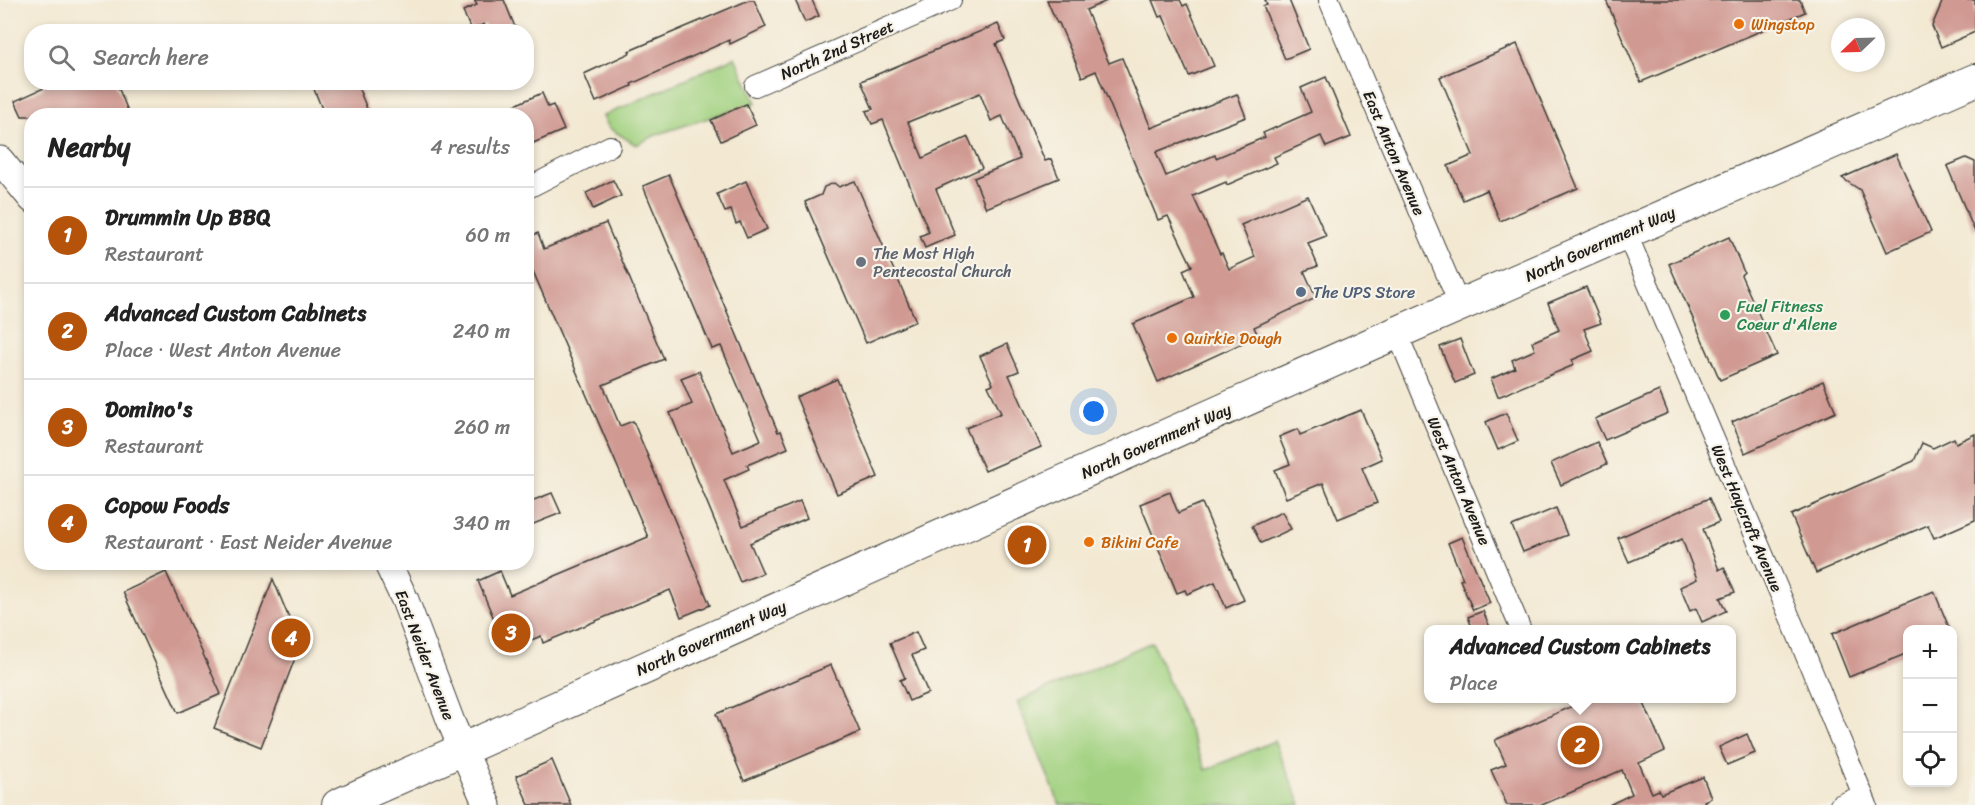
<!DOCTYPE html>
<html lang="en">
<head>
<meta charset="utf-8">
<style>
  body { margin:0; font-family:Sriracha,sans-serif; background:#f6f6f6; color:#222 }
  .controls { position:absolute; right:18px; bottom:18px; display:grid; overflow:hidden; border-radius:12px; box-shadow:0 3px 9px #0003 }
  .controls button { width:54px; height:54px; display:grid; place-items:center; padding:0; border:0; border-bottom:2px solid #e0e0e0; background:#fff; color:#222; font:30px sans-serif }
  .compass { position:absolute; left:1831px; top:18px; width:54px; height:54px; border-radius:50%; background:#fff; box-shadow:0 3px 9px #0003; rotate:247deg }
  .you { position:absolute; left:1094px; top:412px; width:21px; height:21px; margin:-15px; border:4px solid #fff; border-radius:50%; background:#1a73e8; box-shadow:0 0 0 9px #1a73e833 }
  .badge { display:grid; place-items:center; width:39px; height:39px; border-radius:50%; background:#b45309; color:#fff; font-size:20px; font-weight:700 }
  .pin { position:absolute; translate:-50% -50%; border:3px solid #fff; box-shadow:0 2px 6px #0006 }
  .popup { position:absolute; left:1424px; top:625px; width:312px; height:78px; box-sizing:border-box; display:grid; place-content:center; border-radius:12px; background:#fff; filter:drop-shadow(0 2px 4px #0005); font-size:20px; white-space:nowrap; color:#767676 }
  .popup b { font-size:22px; color:#222 }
  .popup::after { content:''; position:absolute; left:50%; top:100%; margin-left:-12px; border:12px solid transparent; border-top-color:#fff }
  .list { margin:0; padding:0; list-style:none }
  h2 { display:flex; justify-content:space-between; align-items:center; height:78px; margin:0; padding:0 24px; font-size:26px }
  h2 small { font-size:20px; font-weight:400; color:#767676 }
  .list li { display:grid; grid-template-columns:39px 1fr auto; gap:18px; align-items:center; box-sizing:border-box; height:96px; padding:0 24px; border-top:2px solid #e0e0e0 }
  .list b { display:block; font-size:22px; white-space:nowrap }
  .list p { margin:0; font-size:20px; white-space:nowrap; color:#767676 }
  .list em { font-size:20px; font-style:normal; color:#767676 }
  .icon { flex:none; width:33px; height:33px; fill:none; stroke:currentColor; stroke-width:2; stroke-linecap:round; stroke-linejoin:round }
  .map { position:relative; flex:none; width:1975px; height:805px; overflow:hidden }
  .search { position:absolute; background:#fff; box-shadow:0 3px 9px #0003; left:24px; top:24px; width:510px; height:66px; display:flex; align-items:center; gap:15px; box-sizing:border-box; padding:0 21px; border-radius:24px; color:#767676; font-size:22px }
  .panel { position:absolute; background:#fff; box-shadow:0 3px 9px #0003; left:24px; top:108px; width:510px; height:462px; border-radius:24px }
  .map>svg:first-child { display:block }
  .green { fill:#a1d180; stroke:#5e764e; stroke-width:1.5 }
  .building { fill:#d09a93 }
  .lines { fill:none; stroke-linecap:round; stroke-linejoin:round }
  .street-casing { stroke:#3c3b37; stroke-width:22 }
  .secondary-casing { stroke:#3c3b37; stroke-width:29 }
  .primary-casing { stroke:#3c3b37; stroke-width:34 }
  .street { stroke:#fff; stroke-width:20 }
  .secondary { stroke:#fff; stroke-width:27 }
  .primary { stroke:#fff; stroke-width:32 }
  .food-dot { fill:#e8710a; stroke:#f7f3e8; stroke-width:2 }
  .worship-dot { fill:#6b7280; stroke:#f7f3e8; stroke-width:2 }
  .service-dot { fill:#5c6f8a; stroke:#f7f3e8; stroke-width:2 }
  .leisure-dot { fill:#2e9e5b; stroke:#f7f3e8; stroke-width:2 }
  .labels { text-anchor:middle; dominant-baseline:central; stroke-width:4.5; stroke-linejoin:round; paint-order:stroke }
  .food-label { font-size:16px; fill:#c56008; stroke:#f7f3e8; text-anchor:start }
  .street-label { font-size:16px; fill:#1c1c1c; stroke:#f7f3e8 }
  .worship-label { font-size:16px; fill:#5b616d; stroke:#f7f3e8; text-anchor:start }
  .service-label { font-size:16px; fill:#4e5e75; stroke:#f7f3e8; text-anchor:start }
  .leisure-label { font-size:16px; fill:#27864d; stroke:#f7f3e8; text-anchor:start }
</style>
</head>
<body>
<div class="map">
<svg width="1975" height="805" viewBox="0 0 1975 805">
  <rect width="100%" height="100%" fill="#f7f3e8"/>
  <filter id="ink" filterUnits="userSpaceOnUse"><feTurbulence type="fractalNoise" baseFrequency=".0167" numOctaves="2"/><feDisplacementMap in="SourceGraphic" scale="12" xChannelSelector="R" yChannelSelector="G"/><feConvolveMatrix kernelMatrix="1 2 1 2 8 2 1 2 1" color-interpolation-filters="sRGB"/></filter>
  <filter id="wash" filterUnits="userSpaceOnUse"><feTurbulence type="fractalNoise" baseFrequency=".008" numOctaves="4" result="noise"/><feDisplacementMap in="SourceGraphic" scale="24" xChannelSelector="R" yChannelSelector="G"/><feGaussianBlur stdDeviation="1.35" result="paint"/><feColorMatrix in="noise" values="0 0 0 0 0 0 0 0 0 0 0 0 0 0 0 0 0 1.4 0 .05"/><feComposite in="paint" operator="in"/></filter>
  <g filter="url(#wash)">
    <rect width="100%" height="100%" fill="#f3e9d3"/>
    <g class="green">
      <polygon points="735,57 756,103 658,134 636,145 609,128 603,116"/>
      <polygon points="1152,642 1206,770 1274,741 1301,805 1060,805 1017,702"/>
    </g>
    <g id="blocks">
      <g class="building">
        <polygon points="474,0 504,0 517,32 487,32 484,24 471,30 463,11 477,5"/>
        <polygon points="749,0 754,0 766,27 730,44 729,40 631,84 632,86 596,102 584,74 630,53 629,51"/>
        <polygon points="795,0 812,0 819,16 805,22"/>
        <polygon points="1047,0 1109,0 1086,10 1109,63 1122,58 1151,128 1237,94 1246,117 1156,152 1166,176 1215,155 1216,158 1265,137 1263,133 1311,112 1301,88 1326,77 1351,137 1326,147 1321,136 1274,157 1277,163 1227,185 1226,182 1193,196 1220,254 1222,253 1229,269 1255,257 1241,225 1308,196 1326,236 1308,243 1318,266 1304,271 1316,298 1254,327 1258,336 1158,382 1133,324 1194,297 1183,270 1192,266 1168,216 1158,220 1096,71 1082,77 1059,23 1057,23"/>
        <polygon points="1152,0 1180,0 1183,6 1187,4 1214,66 1189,76 1163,16 1159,17"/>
        <polygon points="1265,0 1289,0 1309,49 1285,59 1263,6 1267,5"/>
        <polygon points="1606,0 1800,0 1805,12 1641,82"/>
        <polygon points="1943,0 1975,0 1975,32 1941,47 1932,26"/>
        <polygon points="998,24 1005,40 996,44 1045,161 1051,159 1059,178 986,208 974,178 1020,159 1002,116 991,121 980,93 908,122 923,158 968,137 982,168 936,189 955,235 925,248 920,236 929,232 883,120 872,124 866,111 873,109 861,81"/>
        <polygon points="1517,44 1578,188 1500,221 1487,190 1463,200 1448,166 1473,155 1440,77"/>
        <polygon points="41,82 116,82 130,116 22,116 15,101 44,88"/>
        <polygon points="311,82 356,82 370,116 325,116"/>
        <polygon points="542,93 548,107 553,105 564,130 526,146 526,116 490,116"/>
        <polygon points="746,104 756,125 721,141 711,120"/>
        <polygon points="1896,154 1931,232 1887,252 1860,190 1842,178"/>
        <polygon points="1966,158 1975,162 1975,232 1947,166"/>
        <polygon points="669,175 778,432 781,431 788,448 747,465 749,469 724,480 743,526 800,501 807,518 750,543 763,573 740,582 670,413 692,404 681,378 699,371 733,452 761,440 721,346 712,349 643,186"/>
        <polygon points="613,180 621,196 593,209 586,193"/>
        <polygon points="746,181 767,229 747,238 740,222 736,224 731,210 725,212 717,194"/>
        <polygon points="855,181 916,321 866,343 805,202 821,195 824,187 834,183 839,187"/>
        <polygon points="606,223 664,359 603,385 620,426 633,421 710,605 681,617 670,590 543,643 541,636 507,650 478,581 500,571 510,595 648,537 526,255 526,238 538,233 544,249"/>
        <polygon points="1729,237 1744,272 1741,275 1777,355 1720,380 1669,264"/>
        <polygon points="1586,287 1601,323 1584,329 1593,351 1572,360 1574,365 1498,397 1491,379 1515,368 1512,360 1535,350 1532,342 1559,330 1548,303"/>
        <polygon points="1460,339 1474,375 1455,383 1440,347"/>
        <polygon points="1007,344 1019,371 1009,375 1041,447 985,471 966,428 1001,413 988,386 993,384 980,356"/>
        <polygon points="837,379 878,477 837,494 796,397"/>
        <polygon points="1823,381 1836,412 1745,453 1732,422"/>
        <polygon points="1659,391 1668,413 1605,440 1595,419"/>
        <polygon points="1361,410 1382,459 1362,468 1377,503 1338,519 1323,483 1286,498 1275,470 1290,464 1279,437 1298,429 1300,435"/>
        <polygon points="1506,413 1518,441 1498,450 1486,422"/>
        <polygon points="1975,434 1975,520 1934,538 1928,525 1816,573 1791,515 1914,461 1922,443 1933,448 1954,438 1956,443"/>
        <polygon points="1597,442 1607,464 1561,485 1551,463"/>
        <polygon points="1170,492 1178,513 1202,503 1244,600 1226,608 1215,582 1187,594 1185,590 1177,593 1140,504"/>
        <polygon points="552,493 561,513 526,527 526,503"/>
        <polygon points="1709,498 1719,522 1703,529 1719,570 1724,567 1735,592 1720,598 1726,611 1702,622 1696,608 1690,611 1680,587 1697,579 1682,539 1629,562 1618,538"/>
        <polygon points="1556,508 1567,535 1523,552 1512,526"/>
        <polygon points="1282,512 1291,529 1261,543 1252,526"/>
        <polygon points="1462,537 1490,603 1473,610 1460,580 1463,579 1448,543"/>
        <polygon points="166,572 221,694 178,713 123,592"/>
        <polygon points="273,579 300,645 261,747 214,728"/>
        <polygon points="1934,591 1950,630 1908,630 1908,653 1849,677 1832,634"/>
        <polygon points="1483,611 1491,630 1473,630 1468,617"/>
        <polygon points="916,632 924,650 912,655 928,693 909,701 900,680 905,678 890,643"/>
        <polygon points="831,665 860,732 744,781 716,714"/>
        <polygon points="1589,699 1642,699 1665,751 1639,763 1652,793 1659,790 1661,794 1703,777 1711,798 1704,801 1706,805 1609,805 1632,794 1622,770 1542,805 1507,805 1491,770 1506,764 1495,740"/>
        <polygon points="1747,734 1755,753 1727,765 1719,747"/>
        <polygon points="552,760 571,805 529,805 516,776"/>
      </g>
    </g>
  </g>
  <g filter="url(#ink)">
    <use href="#blocks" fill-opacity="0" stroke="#3c3b37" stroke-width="1.5"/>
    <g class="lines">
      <g class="street-casing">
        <g id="street">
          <polyline points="1329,0 1460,306"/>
          <polyline points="755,86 951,0"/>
          <polyline points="526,189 610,146"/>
          <polyline points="1626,232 1797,634 1867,805"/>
          <polyline points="1397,333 1521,630"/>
          <polyline points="1840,805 1863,795"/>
        </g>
      </g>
      <g class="secondary-casing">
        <g id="secondary">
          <polyline points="0,160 32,199"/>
          <polyline points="387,562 405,600 451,722 487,805"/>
        </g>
      </g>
      <g class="primary-casing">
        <polyline id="primary" points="338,805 1371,344 1975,80"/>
      </g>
      <use href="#street" class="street"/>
      <use href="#secondary" class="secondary"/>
      <use href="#primary" class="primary"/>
    </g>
  </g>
  <g class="food-dot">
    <circle cx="1739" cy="24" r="6"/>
    <circle cx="1172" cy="338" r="6"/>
    <circle cx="1089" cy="542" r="6"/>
  </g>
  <circle class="worship-dot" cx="861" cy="262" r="6"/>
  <circle class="service-dot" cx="1301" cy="292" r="6"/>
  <circle class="leisure-dot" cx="1725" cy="315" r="6"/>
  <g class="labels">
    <g class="food-label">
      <text x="1751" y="24">Wingstop</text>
      <text x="1184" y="338">Quirkie Dough</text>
      <text x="1101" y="542">Bikini Cafe</text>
    </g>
    <g class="street-label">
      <text transform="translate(837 50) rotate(-24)">North 2nd Street</text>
      <text transform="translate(1394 153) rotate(67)">East Anton Avenue</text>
      <text transform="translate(1600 244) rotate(-24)">North Government Way</text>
      <text transform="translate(1156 441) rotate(-24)">North Government Way</text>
      <text transform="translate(1459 481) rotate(67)">West Anton Avenue</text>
      <text transform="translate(1747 518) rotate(67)">West Haycraft Avenue</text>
      <text transform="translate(711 638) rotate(-24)">North Government Way</text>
      <text transform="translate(425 655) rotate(69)">East Neider Avenue</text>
    </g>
    <g class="worship-label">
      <text x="873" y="253">The Most High<tspan x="873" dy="18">Pentecostal Church</tspan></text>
    </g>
    <g class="service-label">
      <text x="1313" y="292">The UPS Store</text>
    </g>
    <g class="leisure-label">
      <text x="1737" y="306">Fuel Fitness<tspan x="1737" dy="18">Coeur d'Alene</tspan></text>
    </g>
  </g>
</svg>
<div class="controls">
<button>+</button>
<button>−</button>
<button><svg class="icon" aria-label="locate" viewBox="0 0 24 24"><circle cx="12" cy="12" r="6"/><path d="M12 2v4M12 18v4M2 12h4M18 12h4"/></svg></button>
</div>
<svg class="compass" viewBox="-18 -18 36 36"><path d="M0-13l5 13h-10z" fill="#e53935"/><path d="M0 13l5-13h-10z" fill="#767676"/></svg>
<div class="you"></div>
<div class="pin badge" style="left:1027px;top:545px">1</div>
<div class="pin badge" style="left:1580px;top:745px">2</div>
<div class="popup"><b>Advanced Custom Cabinets</b>Place</div>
<div class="pin badge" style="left:511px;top:633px">3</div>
<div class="pin badge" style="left:291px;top:638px">4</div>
<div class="search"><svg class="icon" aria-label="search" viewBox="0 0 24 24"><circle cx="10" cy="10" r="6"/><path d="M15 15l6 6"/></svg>Search here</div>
<section class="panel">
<h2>Nearby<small>4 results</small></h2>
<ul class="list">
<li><span class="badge">1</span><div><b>Drummin Up BBQ</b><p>Restaurant</p></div><em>60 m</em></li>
<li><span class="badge">2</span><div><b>Advanced Custom Cabinets</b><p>Place · West Anton Avenue</p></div><em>240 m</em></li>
<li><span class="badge">3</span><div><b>Domino's</b><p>Restaurant</p></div><em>260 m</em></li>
<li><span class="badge">4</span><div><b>Copow Foods</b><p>Restaurant · East Neider Avenue</p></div><em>340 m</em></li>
</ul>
</section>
</div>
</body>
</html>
